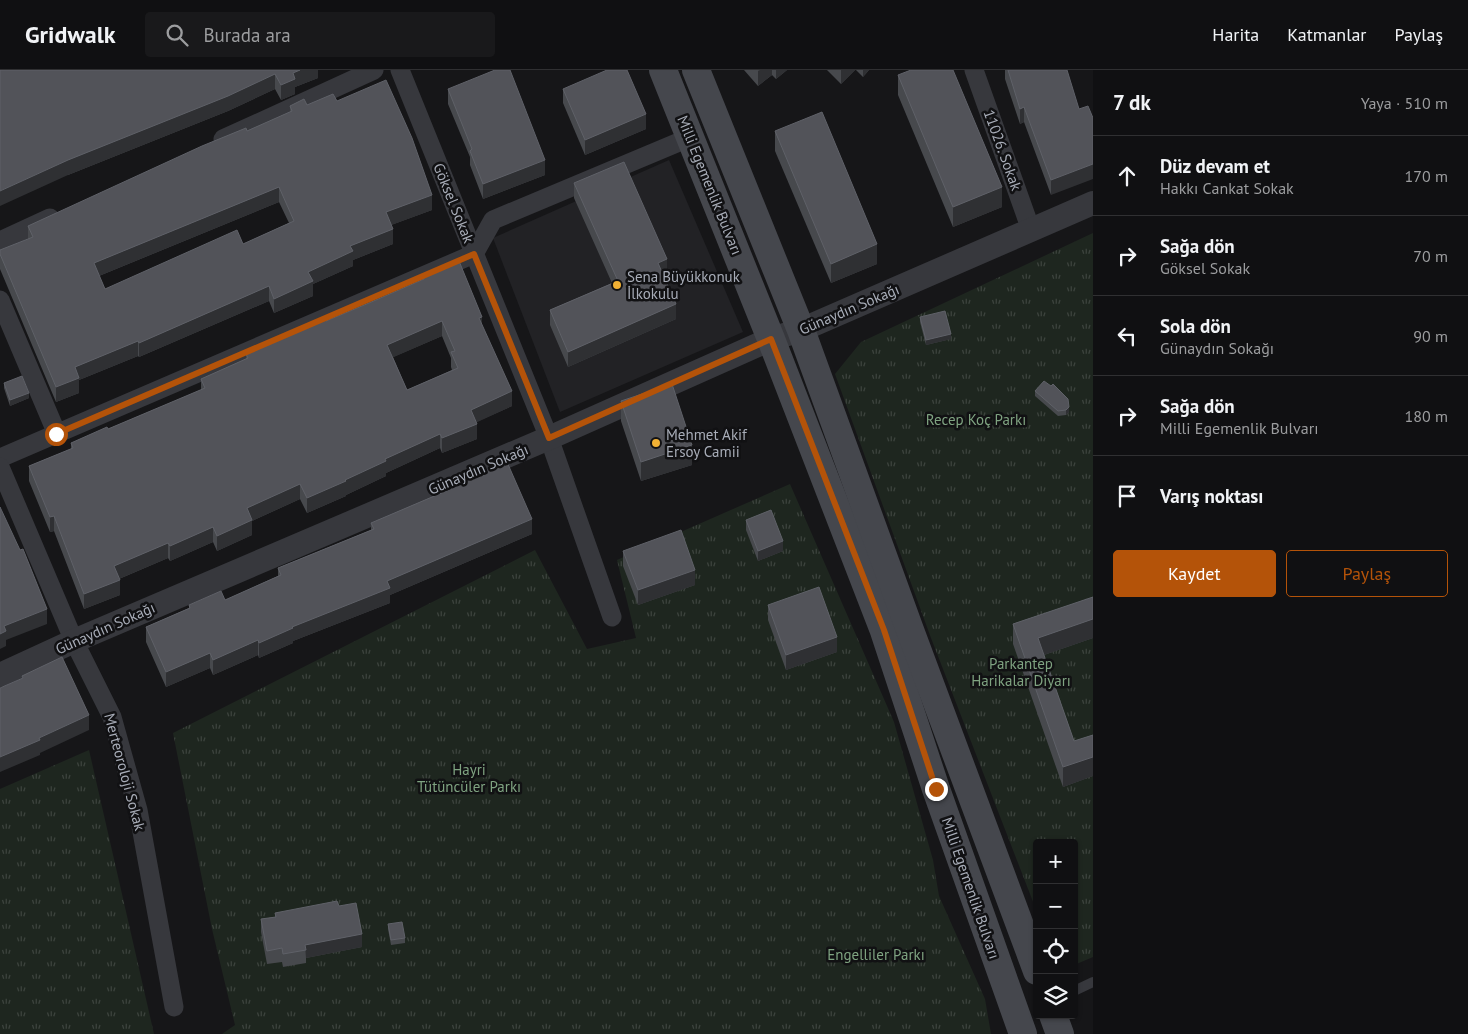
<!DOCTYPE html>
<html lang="tr">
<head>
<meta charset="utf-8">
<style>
  body { margin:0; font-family:"PT Sans",sans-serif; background:#19191b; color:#f1f3f6 }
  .controls { position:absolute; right:15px; bottom:15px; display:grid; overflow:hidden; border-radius:5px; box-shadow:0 1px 4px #0004 }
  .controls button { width:45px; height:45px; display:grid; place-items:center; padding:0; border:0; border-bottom:1px solid #303032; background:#101012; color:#f1f3f6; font:25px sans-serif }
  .stop { position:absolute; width:15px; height:15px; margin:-11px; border:4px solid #b45309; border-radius:50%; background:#fff }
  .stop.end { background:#b45309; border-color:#fff; box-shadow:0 1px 5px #0008 }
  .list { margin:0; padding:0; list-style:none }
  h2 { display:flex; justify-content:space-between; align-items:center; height:65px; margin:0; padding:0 20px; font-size:21px }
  h2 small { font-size:16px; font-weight:400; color:#9c9d9f }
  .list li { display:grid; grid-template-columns:32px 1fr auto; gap:15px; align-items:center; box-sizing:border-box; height:80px; padding:0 20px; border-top:1px solid #303032 }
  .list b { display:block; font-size:19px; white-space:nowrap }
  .list p { margin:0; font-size:16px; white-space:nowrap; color:#9c9d9f }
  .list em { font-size:16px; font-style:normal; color:#9c9d9f }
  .actions { display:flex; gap:10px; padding:15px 20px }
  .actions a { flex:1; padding:11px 0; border:1px solid #b45309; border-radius:5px; text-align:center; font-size:18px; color:#b45309 }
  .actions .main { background:#b45309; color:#fff }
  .icon { flex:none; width:28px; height:28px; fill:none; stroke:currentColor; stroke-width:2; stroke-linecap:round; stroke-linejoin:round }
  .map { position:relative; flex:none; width:1093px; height:964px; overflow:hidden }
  header { display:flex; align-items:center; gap:30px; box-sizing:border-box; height:70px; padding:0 25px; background:#101012; border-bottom:1px solid #303032 }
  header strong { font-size:24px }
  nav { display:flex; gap:28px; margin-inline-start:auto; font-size:18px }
  .search { width:350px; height:45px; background:#19191b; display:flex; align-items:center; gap:12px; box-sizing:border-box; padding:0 18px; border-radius:5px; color:#9c9d9f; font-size:19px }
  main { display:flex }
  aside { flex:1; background:#101012 }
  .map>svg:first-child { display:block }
  .built { fill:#222225 }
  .grass { fill:url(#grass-tufts) }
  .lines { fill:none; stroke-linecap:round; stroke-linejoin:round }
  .service { stroke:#37383d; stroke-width:10 }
  .minor { stroke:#37383d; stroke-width:19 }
  .tertiary { stroke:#37383d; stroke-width:24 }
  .secondary { stroke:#45474d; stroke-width:28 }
  .wall { fill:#47494d; fill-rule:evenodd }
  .shaded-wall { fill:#2f3033 }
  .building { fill:#525359; stroke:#5f6168; fill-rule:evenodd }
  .route { stroke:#b45309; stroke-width:6 }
  .poi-dot { fill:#f2b134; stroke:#111113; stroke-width:2 }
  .labels { text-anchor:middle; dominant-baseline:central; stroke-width:5; stroke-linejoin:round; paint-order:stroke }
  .street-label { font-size:15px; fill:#a8adb8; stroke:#111113 }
  .poi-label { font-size:15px; fill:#a8adb8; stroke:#111113; text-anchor:start }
  .park-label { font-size:15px; fill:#7fa381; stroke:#111113 }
</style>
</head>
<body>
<header>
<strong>Gridwalk</strong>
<div class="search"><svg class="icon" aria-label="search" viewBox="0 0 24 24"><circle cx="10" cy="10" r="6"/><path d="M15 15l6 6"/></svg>Burada ara</div>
<nav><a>Harita</a><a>Katmanlar</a><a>Paylaş</a></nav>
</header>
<main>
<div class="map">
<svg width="1093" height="964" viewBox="0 0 1093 964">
  <defs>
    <pattern id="grass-tufts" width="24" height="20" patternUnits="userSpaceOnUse" patternTransform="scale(1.25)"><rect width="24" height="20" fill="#1e261f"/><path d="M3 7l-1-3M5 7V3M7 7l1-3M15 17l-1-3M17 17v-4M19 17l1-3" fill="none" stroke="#3c433d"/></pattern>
  </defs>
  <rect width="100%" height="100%" fill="#161618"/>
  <polygon class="built" points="669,90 743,262 560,342 493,168"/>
  <g class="grass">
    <polygon points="1093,163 1093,887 1074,895 1074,773 1037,773 1037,842 931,568 835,304 861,272"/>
    <polygon points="790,414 894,652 933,790 939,826 985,929 991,964 222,964 235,955 212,859 173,663 535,480 587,579 636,568 617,490"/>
    <polygon points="89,680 154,964 0,964 0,719"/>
  </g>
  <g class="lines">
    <polyline class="service" points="1074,921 1093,912"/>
    <g class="minor">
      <polyline points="400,0 549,368 612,547"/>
      <polyline points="974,0 1031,160"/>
      <polyline points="223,69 374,0"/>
      <polyline points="0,171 50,148"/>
      <polyline points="0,230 57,364"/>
      <polyline points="0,388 474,184 493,150 691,67"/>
      <polyline points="0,397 74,571 112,647 138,740 174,937"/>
    </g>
    <polyline class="tertiary" points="0,605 74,571 549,368 771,269 801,260 1093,133"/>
    <g class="secondary">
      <polyline points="663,0 771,269 884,561 936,719 1023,964"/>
      <polyline points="696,0 801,260 910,560 1037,901"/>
      <polyline points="1053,945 1060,964"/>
    </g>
  </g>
  <g class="wall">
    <polygon points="0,0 318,0 318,8 295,17 295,24 281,30 275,19 228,41 68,105"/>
    <polygon points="744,0 787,0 776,9 772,5 758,16"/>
    <polygon points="827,0 855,0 841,14"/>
    <polygon points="856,0 869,0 863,7"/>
    <polygon points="1005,0 1067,0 1051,125 1024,52 1020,54 1005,9"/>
    <polygon points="898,5 1002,137 953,157 898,25"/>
    <polygon points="448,19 545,105 483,129 470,95 470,87 448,34"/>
    <polygon points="563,19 646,59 585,85 563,33"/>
    <path d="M337 31 432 140 391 155 393 174 353 190V196L313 214V226L274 243 269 231 139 287 138 286 79 310V323L56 332 0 199V180L28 169V156L290 42V36L307 35ZM279 132 289 153 243 174 105 219 99 206Z"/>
    <polygon points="775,61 877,194 831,213 775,81"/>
    <polygon points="574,113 667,204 663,205 676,249 568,297 550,255 550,240 612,213 574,128"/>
    <path d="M423 206 482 255 512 336 476 352 477 369 442 383 440 378 386 403V406L346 425V426L307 443 300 429 252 451V465L217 481 213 472 170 491 168 488 119 509 120 525 84 539 54 461 50 462 29 411V396L71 379V373L108 359 201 320V309L246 289V284L289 265V263L326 251 423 210ZM442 266 451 288V297L452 300 407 320 393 287Z"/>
    <polygon points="920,247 951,269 926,275 920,252"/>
    <polygon points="4,313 29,328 10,336 4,318"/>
    <polygon points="1035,321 1069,342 1066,345 1058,346 1035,326"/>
    <polygon points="621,331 692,395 641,411 621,351"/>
    <polygon points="464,410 532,464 390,525 390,533 293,571 293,573 259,588 258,585 213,605 210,598 166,617 146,572 146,557 189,538 189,535 225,530 278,506 278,498 371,460 371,453 464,413"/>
    <polygon points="746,450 783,481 758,491 746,460"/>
    <polygon points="623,481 695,515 638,535 623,496"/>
    <polygon points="1093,527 1093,568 1044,585 1074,671 1093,665 1093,706 1063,717 1013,574 1013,554"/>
    <polygon points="768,535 837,582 786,600 768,550"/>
    <polygon points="339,836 362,877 306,888 306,893 283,897 282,892 267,894 261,862 261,849 275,847 275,843"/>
    <polygon points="388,854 405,868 405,873 391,875 388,859"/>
  </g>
  <g class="shaded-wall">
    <polygon points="300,0 318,0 318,8 295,17 295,24 281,30 281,15 293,3"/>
    <polygon points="760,0 772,0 772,5 758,16 758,1"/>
    <polygon points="776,0 787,0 776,9"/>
    <polygon points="841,0 855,0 841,14"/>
    <polygon points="863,0 869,0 863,7"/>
    <polygon points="275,4 275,19 228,41 68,105 0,136 0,121 68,90"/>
    <polygon points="1024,37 1024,52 1020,54 1020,39"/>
    <polygon points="646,44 646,59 585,85 585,70"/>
    <polygon points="545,90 545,105 483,129 483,114"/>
    <polygon points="1093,94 1093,109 1051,125 1051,110"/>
    <polygon points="279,117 279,132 94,208 94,193"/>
    <polygon points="1002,117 1002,137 953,157 953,137"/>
    <polygon points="432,125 432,140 386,157 386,142"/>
    <polygon points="393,159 393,174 353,190 353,196 313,214 313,226 274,243 274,229 308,202 350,176"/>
    <polygon points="877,174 877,194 831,213 831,194"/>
    <polygon points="667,189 667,204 658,208 658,193"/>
    <polygon points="269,216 269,231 139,287 139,273"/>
    <polygon points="676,234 676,249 568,297 568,282"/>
    <polygon points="482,247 482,262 479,248"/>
    <polygon points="442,251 442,266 387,290 387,275"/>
    <polygon points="951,264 951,269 926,275 926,270"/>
    <polygon points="138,271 138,286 79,310 79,323 56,332 56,317 75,297"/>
    <polygon points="512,321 512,336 471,355 471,340"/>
    <polygon points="29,323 29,328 10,336 10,330"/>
    <polygon points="1069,337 1069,342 1066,345 1066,340"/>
    <polygon points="477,354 477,369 442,383 442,368"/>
    <polygon points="440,364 440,378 386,403 386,406 346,425 346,426 307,443 307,428 345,410 385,389"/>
    <polygon points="692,375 692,395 641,411 641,392"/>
    <polygon points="300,414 300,429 252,451 252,465 217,481 217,466 247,438"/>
    <polygon points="54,446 54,461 50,462 50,447"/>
    <polygon points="532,449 532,464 390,525 390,533 293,571 293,573 259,588 259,573 387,511"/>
    <polygon points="213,457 213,472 170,491 170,476"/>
    <polygon points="783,471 783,481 758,491 758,481"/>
    <polygon points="168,473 168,488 114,511 114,496"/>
    <polygon points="695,500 695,515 638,535 638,520"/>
    <polygon points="120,510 120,525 84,539 84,524"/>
    <polygon points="47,539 47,554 6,570 6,576 0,579 0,564 4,556"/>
    <polygon points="1093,549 1093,568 1038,587 1038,568"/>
    <polygon points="837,567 837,582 786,600 786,585"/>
    <polygon points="258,570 258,585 213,605 213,590"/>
    <polygon points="210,583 210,598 166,617 166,602"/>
    <polygon points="89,645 89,660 40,683 40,685 0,702 0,687 39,668"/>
    <polygon points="1093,687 1093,706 1063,717 1063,697"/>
    <polygon points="362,864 362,877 306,888 305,875"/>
  </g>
  <g class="building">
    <polygon points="0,0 300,0 293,3 295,9 281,15 275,4 228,26 68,90 0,121"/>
    <polygon points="495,0 510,0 545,90 483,114 470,81 472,79 448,19"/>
    <polygon points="607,0 627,0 646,44 585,70 563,19"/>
    <polygon points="911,0 953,0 1002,117 953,137 898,5"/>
    <polygon points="1008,0 1067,0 1079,39 1088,36 1093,48 1093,94 1051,110 1024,37 1020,39"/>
    <path d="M386 10 412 68 432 125 386 142 393 159 350 176 353 181 308 202 313 211 274 229 269 216 139 273 138 271 75 297 79 308 56 317 0 184V180L33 167 28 156 202 76 246 58 247 61 292 41 290 36 304 29 307 35 333 24 337 31ZM279 117 294 151 243 174 237 160 105 219 94 193Z"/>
    <polygon points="822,42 877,174 831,194 775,61"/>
    <polygon points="624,92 667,189 658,193 676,234 568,282 550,240 618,211 574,113"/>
    <path d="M459 191 482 247 479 248 512 321 471 340 477 354 442 368 440 364 385 389 386 391 345 410 346 411 307 428 300 414 247 438 252 450 217 466 213 457 170 476 168 473 114 496 120 510 84 524 54 446 50 447 29 396 73 378 71 373 107 357 108 359 205 318 201 309 248 288 246 284 289 265V263L324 247 326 251 369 233 424 209 423 206ZM442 251 455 281 451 282 458 298 407 320 387 275Z"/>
    <polygon points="945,241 951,264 926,270 920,247"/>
    <polygon points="22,306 29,323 10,330 4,313"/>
    <polygon points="1044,311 1051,316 1053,314 1068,329 1069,337 1066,340 1058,341 1035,321"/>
    <polygon points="672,314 692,375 641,392 621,331"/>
    <polygon points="507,392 532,449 387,511 390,518 292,557 293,558 259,573 258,570 213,590 210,583 166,602 146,557 190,538 189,535 221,521 225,530 281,505 278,498 374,459 371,453 465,413 464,410"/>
    <polygon points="0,437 20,480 23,479 47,539 4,556 6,561 0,564"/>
    <polygon points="771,440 783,471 758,481 746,450"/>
    <polygon points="681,460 695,500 638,520 623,481"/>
    <polygon points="819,517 837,567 786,585 768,535"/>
    <polygon points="1093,527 1093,549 1038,568 1074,671 1093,665 1093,687 1063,697 1013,554"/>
    <polygon points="62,587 89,645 39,668 40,670 0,687 0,618 23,608 22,606"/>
    <polygon points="337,831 339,836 356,833 362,864 305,875 306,880 283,884 282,878 267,881 261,849 276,847 275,843"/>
    <polygon points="402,852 405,868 391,870 388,854"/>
  </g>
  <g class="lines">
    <polyline class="route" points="56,364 474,184 549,368 771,269 884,560 936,719"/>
  </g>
  <g class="poi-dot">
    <circle cx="617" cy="215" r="5"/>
    <circle cx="656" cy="373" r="5"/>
  </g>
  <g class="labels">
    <g class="street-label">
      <text transform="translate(1003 80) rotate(70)">11026. Sokak</text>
      <text transform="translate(710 115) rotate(68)">Milli Egemenlik Bulvarı</text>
      <text transform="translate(454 133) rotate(68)">Göksel Sokak</text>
      <text transform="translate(849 239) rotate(-23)">Günaydın Sokağı</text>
      <text transform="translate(478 399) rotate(-23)">Günaydın Sokağı</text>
      <text transform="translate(105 558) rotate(-24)">Günaydın Sokağı</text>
      <text transform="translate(125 702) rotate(75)">Merteoroloji Sokak</text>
      <text transform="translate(971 818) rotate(71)">Milli Egemenlik Bulvarı</text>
    </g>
    <g class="poi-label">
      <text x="627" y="206">Sena Büyükkonuk<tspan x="627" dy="17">İlkokulu</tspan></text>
      <text x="666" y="364">Mehmet Akif<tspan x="666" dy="17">Ersoy Camii</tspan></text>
    </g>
    <g class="park-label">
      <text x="976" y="349">Recep Koç Parkı</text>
      <text x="1021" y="593">Parkantep<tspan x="1021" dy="17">Harikalar Diyarı</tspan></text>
      <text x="469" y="699">Hayri<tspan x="469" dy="17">Tütüncüler Parkı</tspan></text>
      <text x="876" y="884">Engelliler Parkı</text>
    </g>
  </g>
</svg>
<div class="controls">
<button>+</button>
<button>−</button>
<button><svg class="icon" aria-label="locate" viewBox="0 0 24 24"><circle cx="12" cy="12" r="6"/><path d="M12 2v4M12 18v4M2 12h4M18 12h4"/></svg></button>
<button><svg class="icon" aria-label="layers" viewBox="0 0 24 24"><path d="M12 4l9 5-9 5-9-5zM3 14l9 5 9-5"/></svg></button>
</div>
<div class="stop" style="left:56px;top:364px"></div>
<div class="stop end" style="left:936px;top:719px"></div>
</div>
<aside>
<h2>7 dk<small>Yaya · 510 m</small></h2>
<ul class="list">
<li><svg class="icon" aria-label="ahead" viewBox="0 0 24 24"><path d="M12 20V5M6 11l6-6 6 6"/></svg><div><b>Düz devam et</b><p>Hakkı Cankat Sokak</p></div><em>170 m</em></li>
<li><svg class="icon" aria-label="right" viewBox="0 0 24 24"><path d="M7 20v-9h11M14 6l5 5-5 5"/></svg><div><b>Sağa dön</b><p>Göksel Sokak</p></div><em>70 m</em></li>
<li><svg class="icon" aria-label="left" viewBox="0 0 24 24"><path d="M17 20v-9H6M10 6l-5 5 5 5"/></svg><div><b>Sola dön</b><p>Günaydın Sokağı</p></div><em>90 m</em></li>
<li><svg class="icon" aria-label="right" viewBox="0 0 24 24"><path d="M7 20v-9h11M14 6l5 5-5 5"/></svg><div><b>Sağa dön</b><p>Milli Egemenlik Bulvarı</p></div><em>180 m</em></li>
<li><svg class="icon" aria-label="arrive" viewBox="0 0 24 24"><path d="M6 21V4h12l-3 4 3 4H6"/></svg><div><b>Varış noktası</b></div></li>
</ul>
<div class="actions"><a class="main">Kaydet</a><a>Paylaş</a></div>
</aside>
</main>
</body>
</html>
